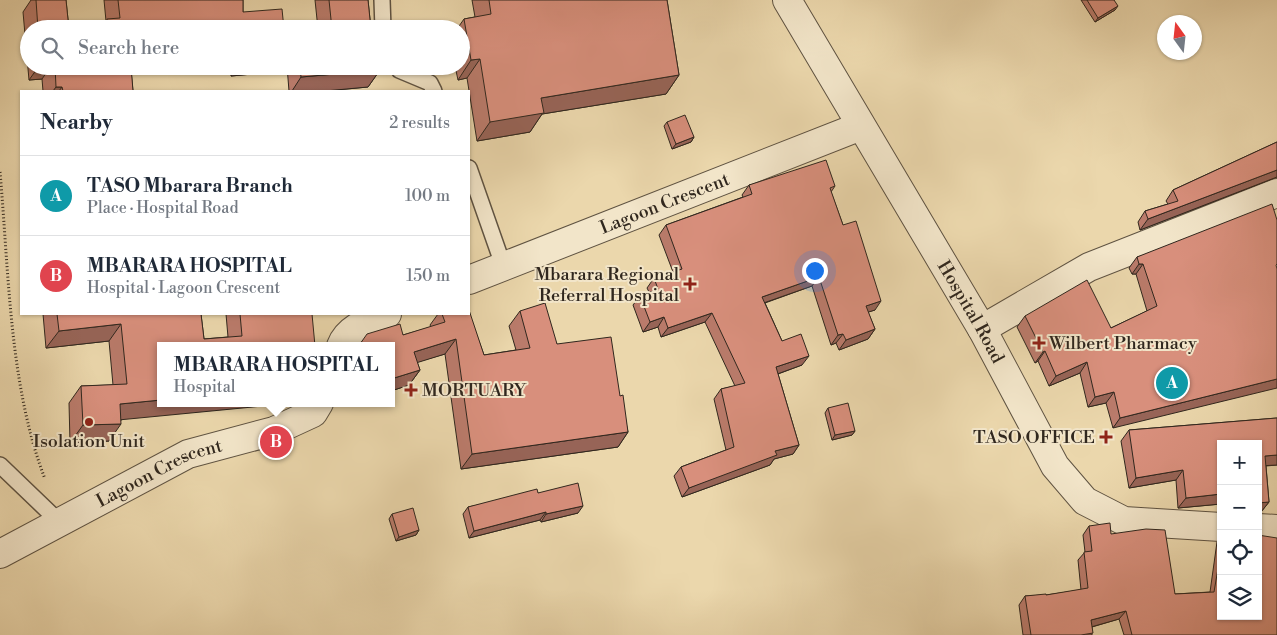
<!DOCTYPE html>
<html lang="en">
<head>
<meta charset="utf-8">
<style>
  body { margin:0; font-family:"Libre Bodoni",serif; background:#f6f6f7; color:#1f2937 }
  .controls { position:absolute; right:15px; bottom:15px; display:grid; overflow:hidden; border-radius:0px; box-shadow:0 1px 4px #0004 }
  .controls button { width:45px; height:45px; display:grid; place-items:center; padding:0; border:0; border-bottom:1px solid #e0e1e3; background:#fff; color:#1f2937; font:25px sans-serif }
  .compass { position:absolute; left:1157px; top:15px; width:45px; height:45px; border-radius:50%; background:#fff; box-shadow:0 1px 4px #0004; rotate:345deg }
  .you { position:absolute; left:814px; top:270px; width:18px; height:18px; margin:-12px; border:4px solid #fff; border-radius:50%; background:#1a73e8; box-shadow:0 0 0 8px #1a73e833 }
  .badge { display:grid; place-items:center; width:32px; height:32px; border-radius:50%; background:#8f2418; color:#fff; font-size:16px; font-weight:700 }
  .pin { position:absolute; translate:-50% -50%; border:2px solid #fff; box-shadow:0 1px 5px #0006 }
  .popup { position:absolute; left:157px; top:342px; width:238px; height:65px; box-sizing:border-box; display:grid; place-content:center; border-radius:0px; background:#fff; filter:drop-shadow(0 1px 4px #0005); font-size:16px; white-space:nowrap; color:#747a83 }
  .popup b { font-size:19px; color:#1f2937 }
  .popup::after { content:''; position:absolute; left:50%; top:100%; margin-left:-10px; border:10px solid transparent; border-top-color:#fff }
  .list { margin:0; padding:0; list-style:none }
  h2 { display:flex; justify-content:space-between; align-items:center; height:65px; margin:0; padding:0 20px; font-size:21px }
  h2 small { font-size:16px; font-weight:400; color:#747a83 }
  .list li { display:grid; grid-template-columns:32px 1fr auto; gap:15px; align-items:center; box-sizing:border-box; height:80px; padding:0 20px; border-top:1px solid #e0e1e3 }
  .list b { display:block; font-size:19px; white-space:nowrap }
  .list p { margin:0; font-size:16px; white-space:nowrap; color:#747a83 }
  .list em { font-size:16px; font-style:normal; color:#747a83 }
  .icon { flex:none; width:28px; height:28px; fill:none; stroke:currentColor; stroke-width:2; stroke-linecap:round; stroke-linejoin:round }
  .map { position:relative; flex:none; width:1277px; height:635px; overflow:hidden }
  .search { position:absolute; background:#fff; box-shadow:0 1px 4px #0004; left:20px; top:20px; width:450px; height:55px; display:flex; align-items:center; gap:12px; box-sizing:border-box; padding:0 18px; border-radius:28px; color:#747a83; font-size:19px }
  .panel { position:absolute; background:#fff; box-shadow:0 1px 4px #0004; left:20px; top:90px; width:450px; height:225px; border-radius:0px }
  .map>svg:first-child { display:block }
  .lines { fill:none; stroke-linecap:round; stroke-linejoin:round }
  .service-casing { stroke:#5f5342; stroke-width:18 }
  .minor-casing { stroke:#5f5342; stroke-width:30 }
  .path { stroke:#30271e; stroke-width:3; stroke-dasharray:1 2.5; stroke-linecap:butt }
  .service { stroke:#f2e5c9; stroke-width:15 }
  .minor { stroke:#f2e5c9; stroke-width:28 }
  .wall { fill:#ba7b6b; stroke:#30271e }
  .shaded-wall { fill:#976457; stroke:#30271e }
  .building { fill:#d88f7c; stroke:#30271e }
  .poi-dot { fill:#8f2418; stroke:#f2e5c9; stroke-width:2 }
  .labels { text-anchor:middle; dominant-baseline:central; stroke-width:4; stroke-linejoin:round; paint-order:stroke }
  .street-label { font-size:18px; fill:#30271e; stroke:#f2e5c9 }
  .poi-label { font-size:18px; fill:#30271e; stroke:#f2e5c9; text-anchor:end }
</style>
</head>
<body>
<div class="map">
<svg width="1277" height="635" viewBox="0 0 1277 635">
  <rect width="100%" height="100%" fill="#ebd7ac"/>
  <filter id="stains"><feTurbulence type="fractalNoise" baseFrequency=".004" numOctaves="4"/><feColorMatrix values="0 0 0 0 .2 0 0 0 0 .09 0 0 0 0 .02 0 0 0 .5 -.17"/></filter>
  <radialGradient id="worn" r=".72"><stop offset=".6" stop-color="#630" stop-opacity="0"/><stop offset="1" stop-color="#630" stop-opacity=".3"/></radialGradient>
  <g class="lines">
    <g class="service-casing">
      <g id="service">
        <polyline points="382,0 383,29"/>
        <polyline points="397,66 399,70 430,83 434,91"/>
        <polyline points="469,168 503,265"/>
        <polyline points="0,465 51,514 57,523"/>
      </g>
    </g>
    <g class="minor-casing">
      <g id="minor">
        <path id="s1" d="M787 0 982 329 1055 466 1085 501 1124 521 1221 527"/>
        <path id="s2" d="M469 280 861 126"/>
        <polyline points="982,329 1089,267 1277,193"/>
        <path d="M341 346C348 327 370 321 387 314"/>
        <polyline points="1258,528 1277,529"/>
        <path id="s3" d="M0 554 188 454 274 431 313 413 319 403"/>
      </g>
    </g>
    <path class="path" d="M0 172C9 272 9 385 45 479"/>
    <use href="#service" class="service"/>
    <use href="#minor" class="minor"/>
  </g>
  <g class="wall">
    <polygon points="31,0 66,0 69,29 29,29 29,66 188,66 131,71 133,91 43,91 42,79 29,80 23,12"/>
    <polygon points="104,0 243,0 243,12 101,27 106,21"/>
    <polygon points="315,0 368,0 371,29 318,29"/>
    <polygon points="472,0 667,0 679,75 666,94 542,114 530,132 477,141 467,78 458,80 455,66 461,66 461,29 457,29 464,19 475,17"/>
    <polygon points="1081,0 1114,0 1115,10 1095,22"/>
    <polygon points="230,66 278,66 274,72 231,76"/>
    <polygon points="287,66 380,66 380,70 368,87 325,91 289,91"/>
    <polygon points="667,122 694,137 691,142 672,149 664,126"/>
    <polygon points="1277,142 1277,177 1140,230 1138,222 1145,211 1168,204 1166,201 1173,190"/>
    <polygon points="749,185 835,186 831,192 843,225 875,310 868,312 875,329 868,339 839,350 836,343 831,345 812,286 765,303 782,341 802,365 778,374 799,445 793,454 774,459 770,465 682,497 674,476 681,467 726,450 714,399 721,389 735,386 705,322 661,337 658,327 643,332 633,305 640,296 649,292 647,288 654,278 673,272 659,235 666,225 743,197 742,195"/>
    <polygon points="1277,220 1113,428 1106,403 1088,407 1080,373 1049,386 1038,361 1035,363 1017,327 1025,316 1111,328 1147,311 1136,274 1132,274 1129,268 1137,257"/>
    <polygon points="520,311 557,344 620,396 628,432 618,447 461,469 445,354 417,362 420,370 409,385 391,391 391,346 357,346 403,335 431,327 430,325 438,314 469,314 484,355 516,350 509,326"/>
    <polygon points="43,314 201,314 204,339 228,337 226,314 312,314 121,420 109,441 70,443 69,403 81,386 113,385 109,341 46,348"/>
    <polygon points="828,408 855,431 852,435 832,440 825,413"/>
    <polygon points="1277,418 1277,465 1266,466 1269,502 1261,512 1258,513 1258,444 1221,504 1178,508 1176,480 1129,488 1121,441 1129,430"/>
    <polygon points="538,493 578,513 541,522 540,520 469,538 463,514 468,507"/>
    <polygon points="392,514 419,530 416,535 396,541 389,519"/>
    <polygon points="1089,526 1111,534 1175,594 1210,592 1217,542 1221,537 1221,616 1277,635 1124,635 1119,619 1092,627 1092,635 1023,635 1019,605 1025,596 1046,595 1081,590 1078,560 1085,552 1083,535"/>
  </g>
  <g class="shaded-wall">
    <polygon points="1118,6 1115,10 1095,22 1098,18"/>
    <polygon points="480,59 467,78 458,80 471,60"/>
    <polygon points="39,66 51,66 42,79 29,80"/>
    <polygon points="122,66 188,66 117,73"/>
    <polygon points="238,66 278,66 274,72 231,76"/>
    <polygon points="380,70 368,87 325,91 292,91 301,77"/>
    <polygon points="679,75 666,94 542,114 530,132 477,141 490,122 541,98"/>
    <polygon points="56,87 62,87 59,91 53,91"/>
    <polygon points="694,137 691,142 672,149 676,144"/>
    <polygon points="1277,170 1277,177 1140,230 1148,219"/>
    <polygon points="1139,264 1143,264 1136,274 1132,274"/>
    <polygon points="819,277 812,286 755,306 762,297"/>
    <polygon points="881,301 875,310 859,315 866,306"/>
    <polygon points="712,313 705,322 661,337 668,328"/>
    <polygon points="664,317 658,327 643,332 650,322"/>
    <polygon points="121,324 109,341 46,348 59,331"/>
    <polygon points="875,329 868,339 839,350 846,340"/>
    <polygon points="843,334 836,343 831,345 838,335"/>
    <polygon points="456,339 445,354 403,367 414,352"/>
    <polygon points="1045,351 1038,361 1035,363 1043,352"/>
    <polygon points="809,356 802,365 769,377 776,367"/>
    <polygon points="1087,362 1080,373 1049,386 1056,376"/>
    <polygon points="420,370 409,385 391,391 391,379"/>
    <polygon points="1277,379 1277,388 1113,428 1120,418"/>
    <polygon points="1114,392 1106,403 1088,407 1095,397"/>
    <polygon points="161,400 161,403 294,403 108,421 120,404"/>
    <polygon points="121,424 109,441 70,443 83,425"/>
    <polygon points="855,431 852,435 832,440 835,435"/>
    <polygon points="628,432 618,447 461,469 472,454"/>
    <polygon points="799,445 793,454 774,459 770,465 682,497 689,488 775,451"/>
    <polygon points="1277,455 1277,465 1258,466 1265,456"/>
    <polygon points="1183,470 1176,480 1129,488 1136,478"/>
    <polygon points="1221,494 1221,504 1178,508 1186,498"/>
    <polygon points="1269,502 1261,512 1258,513 1258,503"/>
    <polygon points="583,506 578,513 541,522 546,514"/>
    <polygon points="546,512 540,520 469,538 474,531"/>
    <polygon points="419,530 416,535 396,541 399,537"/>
    <polygon points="1126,611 1119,619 1084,629 1091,620"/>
  </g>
  <g class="building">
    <polygon points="36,0 66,0 69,29 38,29"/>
    <polygon points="118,0 243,0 243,12 282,9 284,29 82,29 108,27 107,19 120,18"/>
    <polygon points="329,0 368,0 371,29 332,29"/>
    <polygon points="489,0 667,0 679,75 541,98 544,113 490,122 480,59 471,60 464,19 491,14"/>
    <polygon points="1087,0 1114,0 1118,6 1098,18"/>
    <polygon points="55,66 131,66 133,91 63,91 62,87 56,87"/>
    <polygon points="300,66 380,66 380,70 301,77"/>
    <polygon points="685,115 694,137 676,144 667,122"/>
    <polygon points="1277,142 1277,170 1148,219 1145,211 1178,201 1173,190"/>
    <polygon points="826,160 835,186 830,188 843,225 856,221 881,301 866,306 875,329 846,340 843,334 838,335 819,277 762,297 782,341 801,334 809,356 776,367 799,445 775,451 777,455 689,488 681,467 734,447 721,389 745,383 712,313 668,328 664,317 650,322 640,296 658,289 654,278 682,269 666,225 752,194 749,185"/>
    <polygon points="1272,204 1277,220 1277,264 1276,265 1277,269 1277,379 1120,418 1114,392 1095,397 1087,362 1056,376 1045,351 1043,352 1025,316 1087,280 1111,328 1157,306 1143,264 1139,264 1137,257"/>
    <polygon points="545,303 557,344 611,337 620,396 623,395 628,432 472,454 456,339 414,352 420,370 391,379 391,346 358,346 357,345 360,344 367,334 400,324 403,335 445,322 442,314 469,314 469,310 484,355 530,348 520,311"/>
    <polygon points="57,314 201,314 204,339 242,336 240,314 312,314 315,346 161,346 161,400 120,404 121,424 83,425 81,386 127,384 121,324 59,331"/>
    <polygon points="848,403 855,431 835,435 828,408"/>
    <polygon points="1277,418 1277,455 1265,456 1269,502 1258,503 1258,444 1221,444 1221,494 1186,498 1183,470 1136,478 1129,430"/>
    <polygon points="578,483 583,506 546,514 546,512 474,531 468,507 537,489 538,493"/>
    <polygon points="413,508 419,530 399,537 392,514"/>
    <polygon points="1110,523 1111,534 1146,529 1165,530 1175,594 1214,592 1221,551 1221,616 1258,616 1258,535 1277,538 1277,635 1132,635 1126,611 1091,620 1093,633 1081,635 1031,635 1025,596 1046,594 1046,595 1088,588 1084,552 1092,551 1089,526"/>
  </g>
  <g class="poi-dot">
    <path d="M687.5 276.5h5v5h5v5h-5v5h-5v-5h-5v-5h5z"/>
    <path d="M1036.5 335.5h5v5h5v5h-5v5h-5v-5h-5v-5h5z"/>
    <path d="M408.5 382.5h5v5h5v5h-5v5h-5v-5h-5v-5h5z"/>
    <circle cx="89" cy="422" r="5"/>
    <path d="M1103.5 429.5h5v5h5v5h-5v5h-5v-5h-5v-5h5z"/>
  </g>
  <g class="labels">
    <g class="street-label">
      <text stroke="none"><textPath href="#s2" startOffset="210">Lagoon Crescent</textPath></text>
      <text stroke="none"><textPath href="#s1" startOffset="362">Hospital Road</textPath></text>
      <text stroke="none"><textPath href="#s3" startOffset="179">Lagoon Crescent</textPath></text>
    </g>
    <g class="poi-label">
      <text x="679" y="274">Mbarara Regional<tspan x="679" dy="21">Referral Hospital</tspan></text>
      <text x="1049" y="343" text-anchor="start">Wilbert Pharmacy</text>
      <text x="422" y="390" text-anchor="start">MORTUARY</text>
      <text x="1095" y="437">TASO OFFICE</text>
      <text x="89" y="441" text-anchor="middle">Isolation Unit</text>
    </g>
  </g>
  <rect width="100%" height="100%" filter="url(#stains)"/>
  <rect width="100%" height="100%" fill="url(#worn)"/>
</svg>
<div class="controls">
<button>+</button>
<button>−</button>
<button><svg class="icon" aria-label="locate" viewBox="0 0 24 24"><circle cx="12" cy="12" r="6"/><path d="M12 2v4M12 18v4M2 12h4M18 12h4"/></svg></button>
<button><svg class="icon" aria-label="layers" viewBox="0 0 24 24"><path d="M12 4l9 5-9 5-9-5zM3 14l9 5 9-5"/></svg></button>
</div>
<svg class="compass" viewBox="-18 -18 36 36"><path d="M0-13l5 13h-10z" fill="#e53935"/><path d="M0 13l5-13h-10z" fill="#747a83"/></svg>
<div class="you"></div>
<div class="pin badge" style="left:1172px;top:383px;background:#0f9aa8">A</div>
<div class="pin badge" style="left:276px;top:442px;background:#e0444e">B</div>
<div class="popup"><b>MBARARA HOSPITAL</b>Hospital</div>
<div class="search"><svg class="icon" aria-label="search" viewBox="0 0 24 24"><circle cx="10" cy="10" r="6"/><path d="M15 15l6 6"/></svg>Search here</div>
<section class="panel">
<h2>Nearby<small>2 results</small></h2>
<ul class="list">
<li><span class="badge" style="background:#0f9aa8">A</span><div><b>TASO Mbarara Branch</b><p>Place · Hospital Road</p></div><em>100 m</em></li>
<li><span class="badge" style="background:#e0444e">B</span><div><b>MBARARA HOSPITAL</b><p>Hospital · Lagoon Crescent</p></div><em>150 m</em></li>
</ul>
</section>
</div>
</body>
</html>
